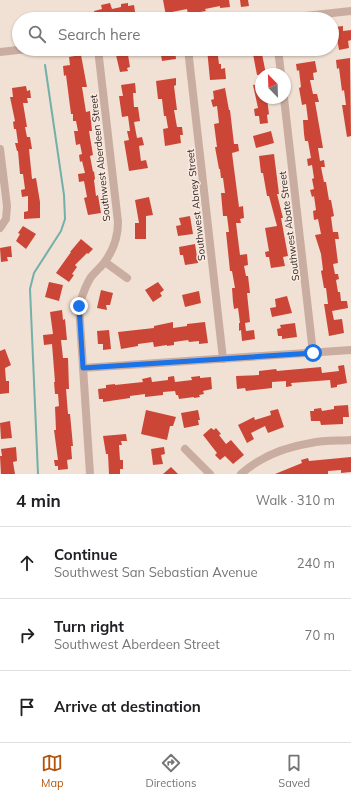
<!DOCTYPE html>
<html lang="en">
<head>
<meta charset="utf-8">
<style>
  body { margin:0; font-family:Mulish,sans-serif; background:#f2f2f2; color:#202124 }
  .compass { position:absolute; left:255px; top:68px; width:36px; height:36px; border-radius:50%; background:#fff; box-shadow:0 1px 3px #0004; rotate:337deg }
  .stop { position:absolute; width:12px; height:12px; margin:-9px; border:3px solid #1a73e8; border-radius:50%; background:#fff }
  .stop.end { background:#1a73e8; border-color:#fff; box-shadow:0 1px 4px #0008 }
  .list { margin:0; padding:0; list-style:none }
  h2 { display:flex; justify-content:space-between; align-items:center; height:52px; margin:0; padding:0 16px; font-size:17px }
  h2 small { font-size:13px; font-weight:400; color:#757577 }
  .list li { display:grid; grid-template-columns:26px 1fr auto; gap:12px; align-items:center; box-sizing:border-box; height:72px; padding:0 16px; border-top:1px solid #e0e0e0 }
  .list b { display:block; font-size:15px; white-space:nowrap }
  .list p { margin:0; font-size:13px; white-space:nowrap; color:#757577 }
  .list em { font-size:13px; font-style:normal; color:#757577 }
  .icon { flex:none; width:22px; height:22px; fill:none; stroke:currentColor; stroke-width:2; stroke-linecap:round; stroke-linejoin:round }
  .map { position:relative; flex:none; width:351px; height:474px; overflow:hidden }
  .search { position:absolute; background:#fff; box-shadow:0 1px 3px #0004; left:12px; right:12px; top:12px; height:44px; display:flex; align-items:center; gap:10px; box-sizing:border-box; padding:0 14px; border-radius:22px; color:#757577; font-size:15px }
  .sheet { height:268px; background:#fff }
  nav { display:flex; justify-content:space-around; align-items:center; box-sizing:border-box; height:56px; border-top:1px solid #e0e0e0; background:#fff; font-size:11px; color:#757577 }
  nav a { display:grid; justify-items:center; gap:2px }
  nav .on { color:#b45309 }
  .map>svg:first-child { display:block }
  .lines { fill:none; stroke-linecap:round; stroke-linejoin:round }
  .stream { stroke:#72b0a9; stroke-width:2 }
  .building { fill:#cc4637 }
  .minor { stroke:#c9ada0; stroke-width:8 }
  .route { stroke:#1a73e8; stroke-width:5 }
  .labels { text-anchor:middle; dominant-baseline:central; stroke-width:3; stroke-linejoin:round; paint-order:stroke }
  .street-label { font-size:10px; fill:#332624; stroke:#f9eae0 }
</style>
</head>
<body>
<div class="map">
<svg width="351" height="474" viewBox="0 0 351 474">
  <rect width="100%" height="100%" fill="#f1e0d4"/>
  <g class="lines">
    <polyline class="stream" points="38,474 30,289 34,273 61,231 65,219 64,195 45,65"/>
  </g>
  <g class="building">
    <polygon points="163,0 229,0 230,7 220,8 220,6 205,9 206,11 188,14 187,9 172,12 172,15 166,16"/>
    <polygon points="240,0 248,0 249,6 241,7"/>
    <polygon points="110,3 112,9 121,7 121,4 128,3 128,6 134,5 136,18 119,19 118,17 109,19 95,19 94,11 102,9 101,5"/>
    <polygon points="343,26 343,31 351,30 351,40 348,41 349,48 339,50 335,27"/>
    <polygon points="122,49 127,49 130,67 127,68 128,71 120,72 115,51"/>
    <polygon points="160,49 175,49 176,59 162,61"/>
    <polygon points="207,49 217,49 219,64 221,64 221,69 225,68 226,79 210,80"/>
    <polygon points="252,49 261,49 266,74 257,75"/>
    <polygon points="81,55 87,87 82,87 86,112 90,111 92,131 89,131 93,155 90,156 93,172 94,171 95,179 94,180 96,196 98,195 101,213 88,215 84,198 87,197 84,181 79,182 78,174 85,173 82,161 80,162 79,155 82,154 80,144 76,145 74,131 78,131 76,121 73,121 73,114 71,114 66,75 64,76 63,66 70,65 69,57"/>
    <polygon points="350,58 351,136 347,137 342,105 346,105 344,90 342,91 339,68 337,69 336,60"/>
    <polygon points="315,61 317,72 313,73 314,80 310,80 313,94 317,94 319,102 315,102 323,148 318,148 320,161 324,160 325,167 321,167 324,182 326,182 329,200 331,200 334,216 331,217 333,232 338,232 339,239 335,239 338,263 333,264 335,274 338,274 339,279 336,280 338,292 340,292 341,301 347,301 348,308 332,311 334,320 342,319 344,333 329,336 324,304 328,304 326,288 324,288 321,271 323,270 321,254 315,235 321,234 318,219 314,220 313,211 316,210 314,196 312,197 310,190 314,189 312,179 314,178 312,165 308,166 307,159 311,158 308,141 305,141 304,134 303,120 308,120 306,104 302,105 299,88 301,87 299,70 297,71 296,64"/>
    <polygon points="176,78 176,85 174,86 177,110 174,110 177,127 182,127 183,135 180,135 181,143 165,146 163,129 168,128 166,116 164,116 162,99 158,99 156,81"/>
    <polygon points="135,83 136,93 133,93 134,107 138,107 140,121 134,122 137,138 142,137 144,145 139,146 141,161 146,160 148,168 129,171 124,141 129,140 127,131 130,131 128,116 122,117 119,96 123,96 121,85"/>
    <polygon points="261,84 261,98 267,98 269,114 267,115 268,123 260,124 259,116 255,116 254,109 258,108 253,85"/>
    <polygon points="26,86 27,91 30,90 31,98 27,98 28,103 23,103 27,127 25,127 27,137 30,137 32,149 29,149 32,179 36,178 40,202 40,218 24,219 24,212 28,211 28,196 22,197 21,190 25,189 23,174 20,174 18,151 17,151 15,143 18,143 16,129 14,129 13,122 15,121 10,97 13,97 12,88"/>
    <polygon points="225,88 229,110 230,110 234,144 238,144 239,151 232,153 239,207 243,206 244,218 240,219 241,223 236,223 240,255 247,254 248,265 244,266 246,276 248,276 250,293 247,293 250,322 245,323 246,331 254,330 255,339 242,341 241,330 239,331 239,323 240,323 238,308 234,309 233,302 232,288 235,288 232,271 230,271 226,232 229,232 227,216 223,216 221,193 225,193 223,178 221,178 220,169 219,169 215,147 217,147 214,124 219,123 217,106 213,107 211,100 214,99 213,91"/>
    <polygon points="271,131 274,143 256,148 253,136"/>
    <polygon points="274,154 279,194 277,194 283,218 281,218 288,256 283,257 285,266 271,268 269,257 266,257 265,252 269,251 265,228 277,226 269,196 267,196 263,173 261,173 259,156"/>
    <polygon points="149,197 153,215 146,216 146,239 135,239 135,223 139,223 135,200"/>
    <polygon points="190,216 193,234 178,236 176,226 181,225 179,218"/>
    <polygon points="23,226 36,234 26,249 16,241 20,234 18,233"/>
    <polygon points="81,239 93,249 88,254 87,253 75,265 77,267 72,274 74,275 69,282 56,273 71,252 70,252"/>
    <polygon points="195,244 198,263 185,265 183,255 180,255 179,247"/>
    <polygon points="11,246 12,257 7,257 8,261 1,262 0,248"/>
    <polygon points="49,282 63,285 59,301 45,297"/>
    <polygon points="158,282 164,290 160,293 162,296 153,302 145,290"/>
    <polygon points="101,290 113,293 110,305 106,305 107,310 97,308"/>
    <polygon points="199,291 201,303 185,307 182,295"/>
    <polygon points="287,296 292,313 272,317 270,308 276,307 275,299"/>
    <polygon points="62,310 63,320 65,319 67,340 61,340 63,358 68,358 69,389 66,389 68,414 70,414 73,446 71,446 72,459 67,460 68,469 58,470 58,466 55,466 54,460 58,460 54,430 56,430 55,407 59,406 58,394 55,394 54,382 55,382 52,344 44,345 43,335 53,334 50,312"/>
    <polygon points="173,322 173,328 187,326 187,324 205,322 208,343 199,344 199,341 189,342 188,340 174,342 174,345 167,346 167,345 154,347 153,342 138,344 138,346 121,349 118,332 154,328 154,326"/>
    <polygon points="295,323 297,337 282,339 282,336 278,336 277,329 281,328 280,325"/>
    <polygon points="109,330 111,349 103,350 103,344 98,344 97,331"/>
    <polygon points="5,349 11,365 5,368 6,381 9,381 9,393 0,394 0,351"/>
    <polygon points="344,365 347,383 337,385 337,387 331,388 330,380 291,383 292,386 286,387 286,381 272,382 272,388 246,391 245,388 237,389 236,376 259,375 259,371 276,369 277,371 321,367 322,373 339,371 338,366"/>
    <polygon points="174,376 175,382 192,380 191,377 200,376 200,378 211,377 212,389 203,391 204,394 199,395 200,397 194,398 194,397 179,399 178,395 176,395 175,391 163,392 163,395 145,397 145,394 130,396 130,398 103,402 103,399 99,399 98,389 106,388 106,385 115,384 115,385 143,382 142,379 151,377 152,382 168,380 168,377"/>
    <polygon points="348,405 349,417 343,417 343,424 321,425 320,421 311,421 310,411 314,411 314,409 321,408 322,411 334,409 334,406"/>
    <polygon points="278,409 284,427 268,433 265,426 251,433 254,439 247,443 238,425 254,417 255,420 271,415 270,411"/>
    <polygon points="146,410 176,417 173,426 170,426 167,440 141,434"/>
    <polygon points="198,410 200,420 198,420 199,425 184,428 181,413"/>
    <polygon points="10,421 12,438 1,439 0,423"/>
    <polygon points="211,428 214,430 216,428 221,434 219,435 226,444 231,440 244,455 233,464 225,456 220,460 215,455 217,453 203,435"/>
    <polygon points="126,434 127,441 121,441 122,445 119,445 120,460 123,460 123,469 120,469 120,474 109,474 108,454 106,454 103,436"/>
    <polygon points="16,447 17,461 13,462 15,474 1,474 0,456 2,456 1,449"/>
    <polygon points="164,447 165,454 161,455 163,464 153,465 151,449"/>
    <polygon points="351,457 351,472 341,473 341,470 328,471 328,474 275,474 302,463 301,460 308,458 309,461"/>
    <polygon points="171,467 178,474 163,474"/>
  </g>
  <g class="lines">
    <g class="minor">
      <polyline points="277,19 351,11"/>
      <polyline points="188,49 223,359"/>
      <polyline points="278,49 281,74"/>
      <polyline points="0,52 27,49"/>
      <polyline points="284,98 313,353"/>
      <polyline points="0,149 7,206 6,219 0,228"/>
      <polyline points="105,262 127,278"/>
      <polyline points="83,368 351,350"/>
      <polyline points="185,449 210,474"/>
      <path d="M90 474 79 306C82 296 85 286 91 277 95 272 100 268 104 263 113 251 118 237 118 222L98 49"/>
      <path d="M241 474C260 457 286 447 311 443 324 440 338 441 351 440"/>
    </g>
  </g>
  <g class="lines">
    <polyline class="route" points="79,306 83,368 313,353"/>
  </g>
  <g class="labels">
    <g class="street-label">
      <text transform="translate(100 158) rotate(-96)">Southwest Aberdeen Street</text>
      <text transform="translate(196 205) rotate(-96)">Southwest Abney Street</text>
      <text transform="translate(289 226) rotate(-97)">Southwest Abate Street</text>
    </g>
  </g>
</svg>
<svg class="compass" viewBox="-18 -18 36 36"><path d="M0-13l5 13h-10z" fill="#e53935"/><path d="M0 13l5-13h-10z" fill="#757577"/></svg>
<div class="stop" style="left:313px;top:353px"></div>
<div class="stop end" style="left:79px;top:306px"></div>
<div class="search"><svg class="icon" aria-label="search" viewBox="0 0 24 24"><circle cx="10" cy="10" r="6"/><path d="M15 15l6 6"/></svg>Search here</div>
</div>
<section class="sheet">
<h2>4 min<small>Walk · 310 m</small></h2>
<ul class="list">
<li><svg class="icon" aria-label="ahead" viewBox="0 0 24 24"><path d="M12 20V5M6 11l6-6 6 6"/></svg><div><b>Continue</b><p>Southwest San Sebastian Avenue</p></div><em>240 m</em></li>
<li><svg class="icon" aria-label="right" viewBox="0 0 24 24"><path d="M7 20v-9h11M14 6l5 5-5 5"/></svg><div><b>Turn right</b><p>Southwest Aberdeen Street</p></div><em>70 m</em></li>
<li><svg class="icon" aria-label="arrive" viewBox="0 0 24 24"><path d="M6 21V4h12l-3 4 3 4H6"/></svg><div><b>Arrive at destination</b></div></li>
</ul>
</section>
<nav>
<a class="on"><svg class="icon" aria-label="map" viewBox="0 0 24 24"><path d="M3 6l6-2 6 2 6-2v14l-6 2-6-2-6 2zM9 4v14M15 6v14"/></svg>Map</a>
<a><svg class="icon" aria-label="directions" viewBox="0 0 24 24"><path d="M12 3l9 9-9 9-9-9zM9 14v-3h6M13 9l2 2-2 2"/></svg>Directions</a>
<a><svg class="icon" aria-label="saved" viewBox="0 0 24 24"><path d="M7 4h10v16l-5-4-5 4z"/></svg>Saved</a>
</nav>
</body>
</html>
